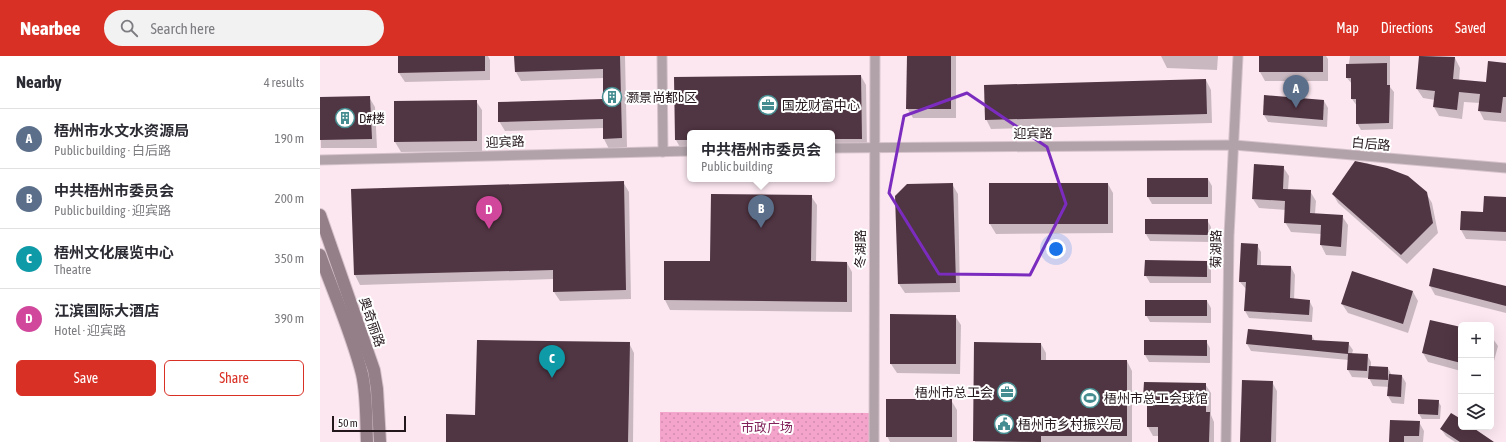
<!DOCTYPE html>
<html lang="en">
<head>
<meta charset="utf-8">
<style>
  body { margin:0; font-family:"Asap Condensed","Noto Sans SC",sans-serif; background:#f2f2f3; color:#2b2b33 }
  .controls { position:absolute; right:12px; bottom:12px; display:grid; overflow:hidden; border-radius:6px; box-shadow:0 4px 16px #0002 }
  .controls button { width:36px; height:36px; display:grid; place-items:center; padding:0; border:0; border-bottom:1px solid #e1e1e2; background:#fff; color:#2b2b33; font:20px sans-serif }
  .scale { position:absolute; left:12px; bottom:10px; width:74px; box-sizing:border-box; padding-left:4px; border:2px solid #23171c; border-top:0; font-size:11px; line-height:14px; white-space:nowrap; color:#23171c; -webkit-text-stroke:3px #fff; paint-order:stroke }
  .you { position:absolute; left:736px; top:193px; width:14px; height:14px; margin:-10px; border:3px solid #fff; border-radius:50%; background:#1a73e8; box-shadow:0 0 0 6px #1a73e833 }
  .badge { display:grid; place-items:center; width:26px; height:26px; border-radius:50%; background:#d93025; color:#fff; font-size:13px; font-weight:700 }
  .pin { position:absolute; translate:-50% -33px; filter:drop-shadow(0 1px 2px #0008) }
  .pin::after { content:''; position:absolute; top:21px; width:14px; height:12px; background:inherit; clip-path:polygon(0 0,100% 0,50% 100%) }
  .popup { position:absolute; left:367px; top:74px; width:148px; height:52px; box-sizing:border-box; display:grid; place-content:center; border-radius:6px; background:#fff; filter:drop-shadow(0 1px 3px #0005); font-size:13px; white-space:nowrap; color:#7c7c81 }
  .popup b { font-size:15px; color:#2b2b33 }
  .popup::after { content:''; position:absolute; left:50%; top:100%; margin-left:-8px; border:8px solid transparent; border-top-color:#fff }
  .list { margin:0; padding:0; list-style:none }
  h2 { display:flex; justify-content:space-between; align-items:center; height:52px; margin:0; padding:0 16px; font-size:17px }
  h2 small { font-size:13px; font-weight:400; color:#7c7c81 }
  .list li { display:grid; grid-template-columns:26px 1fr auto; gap:12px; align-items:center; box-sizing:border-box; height:60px; padding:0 16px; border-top:1px solid #e1e1e2 }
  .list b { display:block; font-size:15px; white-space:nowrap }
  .list p { margin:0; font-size:13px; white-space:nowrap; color:#7c7c81 }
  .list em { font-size:13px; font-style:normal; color:#7c7c81 }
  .actions { display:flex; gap:8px; padding:12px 16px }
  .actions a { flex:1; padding:9px 0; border:1px solid #d93025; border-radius:6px; text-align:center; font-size:14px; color:#d93025 }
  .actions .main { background:#d93025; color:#fff }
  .icon { flex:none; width:22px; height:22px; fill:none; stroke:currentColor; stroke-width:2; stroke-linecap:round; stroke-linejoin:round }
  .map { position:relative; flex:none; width:1186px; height:386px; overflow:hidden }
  header { display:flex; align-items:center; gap:24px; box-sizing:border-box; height:56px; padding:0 20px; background:#d93025; color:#fff }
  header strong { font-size:19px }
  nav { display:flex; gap:22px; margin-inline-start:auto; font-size:14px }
  .search { width:280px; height:36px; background:#f2f2f3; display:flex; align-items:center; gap:10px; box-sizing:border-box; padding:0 14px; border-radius:22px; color:#7c7c81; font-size:15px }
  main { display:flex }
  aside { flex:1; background:#fff }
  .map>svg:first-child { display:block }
  .park { fill:url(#park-dots) }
  .shadow { fill:#0003 }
  .building { fill:#503542 }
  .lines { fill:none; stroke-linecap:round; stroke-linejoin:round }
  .minor-casing { stroke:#d5c2ca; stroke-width:11 }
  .secondary-casing { stroke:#d5c2ca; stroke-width:14 }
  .minor { stroke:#b1a2a9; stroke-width:9 }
  .secondary { stroke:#947e88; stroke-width:12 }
  .marked { fill:none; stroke:#7b2cbf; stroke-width:3; stroke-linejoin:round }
  .labels { text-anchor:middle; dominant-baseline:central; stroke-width:4; stroke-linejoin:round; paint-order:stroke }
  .poi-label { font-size:13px; fill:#23171c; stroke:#fff; text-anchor:start }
  .street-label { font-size:13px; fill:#23171c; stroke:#fff }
  .park-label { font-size:13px; fill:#81235a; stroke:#fff }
</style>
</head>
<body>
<header>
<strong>Nearbee</strong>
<div class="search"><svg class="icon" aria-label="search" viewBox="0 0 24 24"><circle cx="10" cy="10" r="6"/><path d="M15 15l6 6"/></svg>Search here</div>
<nav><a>Map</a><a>Directions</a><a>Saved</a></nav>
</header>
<main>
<aside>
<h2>Nearby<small>4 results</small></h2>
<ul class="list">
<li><span class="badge" style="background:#5c6f8a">A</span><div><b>梧州市水文水资源局</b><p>Public building · 白后路</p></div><em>190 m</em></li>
<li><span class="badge" style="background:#5c6f8a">B</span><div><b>中共梧州市委员会</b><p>Public building · 迎宾路</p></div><em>200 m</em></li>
<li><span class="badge" style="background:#0f9aa8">C</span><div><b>梧州文化展览中心</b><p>Theatre</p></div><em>350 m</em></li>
<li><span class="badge" style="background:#d1479c">D</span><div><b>江滨国际大酒店</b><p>Hotel · 迎宾路</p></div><em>390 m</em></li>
</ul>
<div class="actions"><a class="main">Save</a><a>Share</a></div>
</aside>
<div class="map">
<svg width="1186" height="386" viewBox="0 0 1186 386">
  <defs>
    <pattern id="park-dots" width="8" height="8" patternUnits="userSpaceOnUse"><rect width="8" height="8" fill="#f4a4cb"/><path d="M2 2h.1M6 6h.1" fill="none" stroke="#d18cae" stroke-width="1.8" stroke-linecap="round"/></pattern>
  </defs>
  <rect width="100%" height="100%" fill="#fce7f0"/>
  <polygon class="park" points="340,356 554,357 554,386 340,386"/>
  <g class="shadow">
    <polygon points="79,0 168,0 170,4 170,24 85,26 79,17"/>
    <polygon points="195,0 305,0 307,91 289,93 284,83 284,72 185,75 179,65 284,44 284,22 201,25 196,16"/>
    <polygon points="588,0 636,0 636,62 593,62 587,52"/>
    <polygon points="841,0 898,0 897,14 847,12"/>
    <polygon points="940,0 1006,0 1008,3 1008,25 945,25 940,16"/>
    <polygon points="1030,0 1070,0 1070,31 1074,36 1073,73 1041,74 1037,67 1037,50 1032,43 1032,28 1027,22"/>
    <polygon points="1100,0 1135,2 1140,12 1139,25 1167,28 1186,8 1186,66 1164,64 1159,54 1160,47 1144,46 1142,63 1119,60 1114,51 1115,44 1103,42 1097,33"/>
    <polygon points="541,20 546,29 547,92 512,92 512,77 370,77 370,93 361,93 356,84 355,22"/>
    <polygon points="886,24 891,34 892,67 671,73 666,63"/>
    <polygon points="49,41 55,51 57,92 1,92 0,42"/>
    <polygon points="156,45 162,54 162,95 81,96 75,86 75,46"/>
    <polygon points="1004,45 1008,52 1007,71 948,66 944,59"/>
    <polygon points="1036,106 1047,107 1087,121 1106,137 1112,147 1118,177 1087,208 1018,147 1013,138"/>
    <polygon points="963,111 969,120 968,134 990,135 996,145 995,158 1022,160 1028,169 1026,200 1006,199 1001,189 1001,178 971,176 965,166 966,154 939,152 933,143"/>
    <polygon points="888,123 892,130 892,148 832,148 828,141"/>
    <polygon points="303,126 309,136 311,243 240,245 234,236 234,223 40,229 35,219 32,134"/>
    <polygon points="632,128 638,138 640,236 585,237 579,228"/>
    <polygon points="670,128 788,128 793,137 793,177 676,178 670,168"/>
    <polygon points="491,140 497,149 496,206 527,207 532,216 532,256 350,254 345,244 345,206 391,206"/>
    <polygon points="1186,142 1186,185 1146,183 1141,174"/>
    <polygon points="826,164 887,164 891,171 891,186 830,185 826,178"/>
    <polygon points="937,189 941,196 941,210 971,211 975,219 974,244 989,244 993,252 992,266 929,262 925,255 926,233 920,226"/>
    <polygon points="886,206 891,213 891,227 830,227 826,220"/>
    <polygon points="1110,230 1186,231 1186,257 1115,239"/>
    <polygon points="1093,236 1098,245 1088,277 1028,257 1022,248"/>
    <polygon points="887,245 891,252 891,267 830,266 826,259"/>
    <polygon points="635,260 641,269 640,318 577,317 571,308"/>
    <polygon points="1141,272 1141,315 1108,306 1103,297"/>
    <polygon points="992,280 995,285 1028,287 1033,294 1032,298 1047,299 1051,306 1051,311 1068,312 1072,320 1082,320 1086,327 1084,348 1072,347 1068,340 1069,331 1053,330 1049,322 1032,321 1028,314 1029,304 931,295 927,288"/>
    <polygon points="1171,280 1178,290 1171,316"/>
    <polygon points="825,285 886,285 890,292 890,307 829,306 825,299"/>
    <polygon points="309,287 314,297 313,386 127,386 156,360"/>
    <polygon points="655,287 721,288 726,297 726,305 807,305 812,315 812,386 655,386"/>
    <polygon points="952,326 957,335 956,386 921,386"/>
    <polygon points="885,328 891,337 891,359 894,366 894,386 839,386 839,380 833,380 828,371 828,348 824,342"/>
    <polygon points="631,344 637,354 637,386 570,386 567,380"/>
    <polygon points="1118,345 1121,350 1120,363 1102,363 1099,358"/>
    <polygon points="1141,365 1141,371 1150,371 1172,386 1135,386 1126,380 1121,373"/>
    <polygon points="1099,366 1104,375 1103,386 1070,386"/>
  </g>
  <g class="building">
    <polygon points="78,0 165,0 165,15 78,17"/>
    <polygon points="194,0 300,0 302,82 283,83 283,63 178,66 178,46 283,43 283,13 195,16"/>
    <polygon points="587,0 631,0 631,53 586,53"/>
    <rect x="939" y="0" width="64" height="16"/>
    <polygon points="1099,0 1135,1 1133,23 1166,26 1168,5 1186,7 1186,41 1183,41 1181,57 1158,55 1160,38 1139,36 1137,54 1113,51 1115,35 1096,33"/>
    <polygon points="1067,7 1067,29 1070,29 1069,67 1036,68 1036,43 1031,43 1031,22 1026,22 1026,8"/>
    <polygon points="541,19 542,83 512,83 512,77 370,77 370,84 355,84 354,21"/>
    <polygon points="886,23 887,58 665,64 664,29"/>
    <polygon points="944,39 1004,44 1003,64 943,59"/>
    <polygon points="50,40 52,83 0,84 0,41"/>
    <polygon points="157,44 157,85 74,86 74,45"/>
    <polygon points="1035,105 1067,112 1088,120 1107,136 1113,167 1081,199 1012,138"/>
    <polygon points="934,108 964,110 963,133 991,134 990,157 1023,159 1021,191 1000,189 1001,169 964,167 965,145 932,143"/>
    <rect x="827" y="122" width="61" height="19"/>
    <polygon points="304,125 306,234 233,236 233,214 34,219 31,133"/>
    <polygon points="633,127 636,227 578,228 575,140 587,128"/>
    <rect x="669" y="127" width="119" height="41"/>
    <polygon points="391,138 492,139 491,205 527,206 527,246 344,244 344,205 390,205"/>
    <polygon points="1164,140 1186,141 1186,176 1140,174 1141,155 1163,156"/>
    <polygon points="825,163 888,163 888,179 825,178"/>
    <polygon points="921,187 938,188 937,209 971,210 970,242 990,244 989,259 924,255 926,226 919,226"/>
    <polygon points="825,204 887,205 887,221 824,220"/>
    <polygon points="1113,212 1186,230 1186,250 1109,230"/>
    <polygon points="1032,215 1093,235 1083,268 1021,248"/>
    <rect x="825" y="244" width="62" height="16"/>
    <polygon points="570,258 636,259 636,308 570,308"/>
    <polygon points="1110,264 1141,271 1141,307 1102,297"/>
    <polygon points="928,273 992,279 992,284 1029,286 1028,297 1048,298 1047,315 1027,314 1028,298 926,288"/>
    <polygon points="157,284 310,286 308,386 126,386 126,358 155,359"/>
    <polygon points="824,284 887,284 887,300 824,299"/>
    <polygon points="654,286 721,287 721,304 807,304 807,380 721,380 721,386 653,385"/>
    <polygon points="1049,310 1068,311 1068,324 1048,323"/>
    <polygon points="1069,318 1082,319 1081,341 1067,340"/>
    <polygon points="922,324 953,325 951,386 920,386"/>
    <polygon points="824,326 886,327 886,356 890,356 889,386 838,386 838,371 827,371 827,342 823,342"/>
    <rect x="566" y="343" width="66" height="38"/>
    <polygon points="1098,343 1119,344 1118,359 1098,358"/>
    <polygon points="1131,357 1141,363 1141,371 1152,371 1174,386 1140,386 1120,373"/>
    <polygon points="1070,364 1100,365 1099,380 1084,380 1084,386 1069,386"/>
  </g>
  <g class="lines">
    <g class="minor-casing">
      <g id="minor">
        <polyline points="342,0 343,96"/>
        <polyline points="512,92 914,89 1186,112"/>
        <polyline points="0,104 370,95"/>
        <polyline points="554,386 555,0"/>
        <polyline points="906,386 909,180 918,0"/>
      </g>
    </g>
    <g class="secondary-casing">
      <g id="secondary">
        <polyline points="0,159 54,314 57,333 60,386"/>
        <path d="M0 199C14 238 32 278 42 318 47 340 46 364 47 386"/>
      </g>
    </g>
    <use href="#minor" class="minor"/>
    <use href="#secondary" class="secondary"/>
  </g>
  <path class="marked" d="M647 37 727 91 746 148 710 219 619 218 569 137 584 60Z"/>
  <defs>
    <g id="building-ring" transform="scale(1)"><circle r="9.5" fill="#fff" stroke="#458d90" stroke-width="1.5"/><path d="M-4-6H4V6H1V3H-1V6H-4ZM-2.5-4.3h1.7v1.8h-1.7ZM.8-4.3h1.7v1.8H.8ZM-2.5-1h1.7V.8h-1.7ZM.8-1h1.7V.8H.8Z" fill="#458d90"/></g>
    <g id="office-ring" transform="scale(1)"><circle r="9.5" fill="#fff" stroke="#458d90" stroke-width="1.5"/><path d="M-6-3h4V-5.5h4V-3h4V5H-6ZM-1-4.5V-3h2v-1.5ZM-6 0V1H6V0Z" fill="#458d90"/></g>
    <g id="stadium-ring" transform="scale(1)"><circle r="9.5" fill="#fff" stroke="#458d90" stroke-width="1.5"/><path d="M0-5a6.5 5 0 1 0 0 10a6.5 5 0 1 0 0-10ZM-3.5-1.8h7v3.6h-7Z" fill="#458d90"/></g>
    <g id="civic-ring" transform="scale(1)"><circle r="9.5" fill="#fff" stroke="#458d90" stroke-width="1.5"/><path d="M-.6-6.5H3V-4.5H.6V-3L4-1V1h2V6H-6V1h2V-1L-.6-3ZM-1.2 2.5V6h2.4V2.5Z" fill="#458d90"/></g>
  </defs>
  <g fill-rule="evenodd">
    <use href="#building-ring" x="292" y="41"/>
    <use href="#office-ring" x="448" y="49"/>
    <use href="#building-ring" x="25" y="62"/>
    <use href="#office-ring" x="687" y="336"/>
    <use href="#stadium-ring" x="770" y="342"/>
    <use href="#civic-ring" x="684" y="368"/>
  </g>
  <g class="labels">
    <g class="poi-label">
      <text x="306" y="41">灏景尚都b区</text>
      <text x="462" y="49">国龙财富中心</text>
      <text x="39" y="62">D#楼</text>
      <text x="673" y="336" text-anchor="end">梧州市总工会</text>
      <text x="784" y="342">梧州市总工会球馆</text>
      <text x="698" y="368">梧州市乡村振兴局</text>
    </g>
    <g class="street-label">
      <text x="713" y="77">迎宾路</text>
      <text transform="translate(185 86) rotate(-2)">迎宾路</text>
      <text transform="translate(1051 88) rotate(5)">白后路</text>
      <text transform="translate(540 193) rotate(-90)">冬湖路</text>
      <text transform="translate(896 193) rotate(-89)">菊湖路</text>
      <text transform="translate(52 266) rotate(71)">奥奇丽路</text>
    </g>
    <g class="park-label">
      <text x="447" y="371">市政广场</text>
    </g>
  </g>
</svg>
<div class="controls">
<button>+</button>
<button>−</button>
<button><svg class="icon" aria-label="layers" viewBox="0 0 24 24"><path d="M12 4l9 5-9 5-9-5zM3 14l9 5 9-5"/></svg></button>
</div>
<div class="scale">50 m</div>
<div class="you"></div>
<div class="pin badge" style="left:976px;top:52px;background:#5c6f8a">A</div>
<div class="pin badge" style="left:441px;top:172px;background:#5c6f8a">B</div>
<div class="popup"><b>中共梧州市委员会</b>Public building</div>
<div class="pin badge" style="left:232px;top:322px;background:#0f9aa8">C</div>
<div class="pin badge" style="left:169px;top:173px;background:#d1479c">D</div>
</div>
</main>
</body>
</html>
